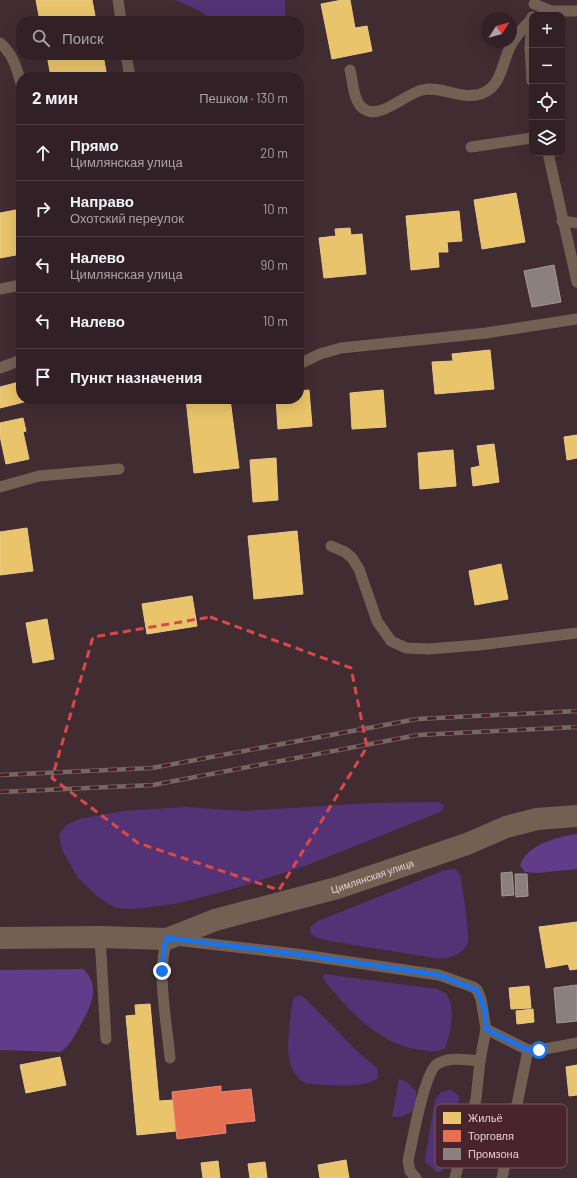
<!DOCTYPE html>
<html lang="ru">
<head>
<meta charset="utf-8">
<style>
  body { margin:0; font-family:Barlow,sans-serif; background:#39292e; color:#f1f3f6 }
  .controls { position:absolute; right:12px; top:12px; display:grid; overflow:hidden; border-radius:8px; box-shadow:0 4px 16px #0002 }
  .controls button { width:36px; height:36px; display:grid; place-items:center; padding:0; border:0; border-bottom:1px solid #4c3e43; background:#312126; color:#f1f3f6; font:20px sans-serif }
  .compass { position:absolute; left:481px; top:12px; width:36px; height:36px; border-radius:50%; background:#312126; box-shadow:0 4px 16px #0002; rotate:54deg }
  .stop { position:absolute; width:12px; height:12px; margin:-9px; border:3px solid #1a73e8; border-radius:50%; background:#fff }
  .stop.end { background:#1a73e8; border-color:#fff; box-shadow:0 1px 4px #0008 }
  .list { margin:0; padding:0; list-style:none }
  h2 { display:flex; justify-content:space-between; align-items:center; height:52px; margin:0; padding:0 16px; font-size:17px }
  h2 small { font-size:13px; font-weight:400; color:#a8a3a7 }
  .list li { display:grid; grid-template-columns:26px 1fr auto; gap:12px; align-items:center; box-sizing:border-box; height:56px; padding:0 16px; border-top:1px solid #4c3e43 }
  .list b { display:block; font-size:15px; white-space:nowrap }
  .list p { margin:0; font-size:13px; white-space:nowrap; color:#a8a3a7 }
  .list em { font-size:13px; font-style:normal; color:#a8a3a7 }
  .icon { flex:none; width:22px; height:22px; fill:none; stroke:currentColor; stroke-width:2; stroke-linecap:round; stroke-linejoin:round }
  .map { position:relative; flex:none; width:577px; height:1178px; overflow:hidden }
  .search { position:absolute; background:#312126; box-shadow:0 4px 16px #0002; left:16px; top:16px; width:288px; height:44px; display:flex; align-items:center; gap:10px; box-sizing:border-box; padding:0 14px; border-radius:16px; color:#a8a3a7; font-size:15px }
  .panel { position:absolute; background:#312126; box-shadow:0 4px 16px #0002; left:16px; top:72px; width:288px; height:332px; border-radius:16px }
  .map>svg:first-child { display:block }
  .green { fill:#533376 }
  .forest { fill:#623c8a }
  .homes { fill:#e9c46a; stroke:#e8c78a }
  .shops { fill:#e76f51; stroke:#e78b78 }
  .industry { fill:#8a817c; stroke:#a69896 }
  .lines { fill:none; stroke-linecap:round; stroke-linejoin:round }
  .lane { stroke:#726053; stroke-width:11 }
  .street { stroke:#726053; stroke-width:22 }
  .rail-casing { stroke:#776763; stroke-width:4.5 }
  .rail { stroke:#49242f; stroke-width:3; stroke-dasharray:9; stroke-linecap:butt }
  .route { stroke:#1a73e8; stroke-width:5 }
  .marked { fill:none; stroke:#d9494a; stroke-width:3; stroke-dasharray:8 5; stroke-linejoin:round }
  .labels { text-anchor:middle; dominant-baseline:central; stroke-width:4; stroke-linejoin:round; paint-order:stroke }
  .street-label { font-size:10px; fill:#e6cdd3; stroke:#49242f }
  .key { fill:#49242f; stroke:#785760; stroke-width:1 }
  .key-label { font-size:11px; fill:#e6cdd3 }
</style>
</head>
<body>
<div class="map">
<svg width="577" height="1178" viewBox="0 0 577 1178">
  <rect width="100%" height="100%" fill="#412c32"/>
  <g class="green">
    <polygon points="175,0 285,0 285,21 215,21 200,11"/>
    <polygon points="439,802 444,806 442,811 435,814 305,866 233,889 175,904 133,909 115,908 96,895 78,878 62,850 59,835 66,825 79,819 123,811 185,807 244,811 371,803"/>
    <path d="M456 869 461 877C462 888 470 934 468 942 464 954 452 957 441 959L329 941 315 937 310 933V927L318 921 445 870Z"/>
    <path d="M324 974 437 989 446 993C456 1007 451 1033 445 1048 438 1053 431 1051 422 1050 381 1046 347 1010 323 978Z"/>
    <path d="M299 995 305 998 360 1054 377 1068 378 1078C363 1090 326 1084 307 1084 279 1071 290 1028 292 1003L294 998Z"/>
    <polygon points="399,1079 407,1082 416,1091 416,1100 413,1111 401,1117 392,1117"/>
    <path d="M450 1090 456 1093 459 1096C458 1121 455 1150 441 1172H437L426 1163 425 1159 435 1100 441 1092Z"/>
  </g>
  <g class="forest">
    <path d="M577 834V869L538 873 525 872 520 866C524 846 559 836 577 834Z"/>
    <path d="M83 969C102 986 90 1008 80 1026 74 1036 70 1046 60 1052L0 1050V970Z"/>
  </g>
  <g class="homes">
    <polygon points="36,0 92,0 96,21 40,21"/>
    <polygon points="342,0 350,0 355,28 367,26 372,51 332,59 321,4"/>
    <polygon points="47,55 103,55 107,77 51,77"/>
    <polygon points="516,193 525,242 482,249 474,200"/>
    <polygon points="21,209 21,254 0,258 0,213"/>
    <polygon points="459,211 462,241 447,242 448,252 438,252 439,267 411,270 406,216"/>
    <polygon points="350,228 351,235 362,234 366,274 324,278 319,238 336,236 335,229"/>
    <polygon points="490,350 494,389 435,394 432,362 453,361 452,354"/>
    <polygon points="19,382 21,399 24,399 24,402 0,408 0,387"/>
    <polygon points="309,390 312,426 278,429 276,399 299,399 299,391"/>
    <polygon points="383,390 386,427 352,429 350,393"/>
    <polygon points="186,399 230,399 239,468 194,473"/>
    <polygon points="23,418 26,431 23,432 29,459 6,464 0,436 0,423"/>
    <polygon points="577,435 577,458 567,460 564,437"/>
    <polygon points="494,444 499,482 473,486 471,468 480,466 477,446"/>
    <polygon points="453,450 456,486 420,489 418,453"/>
    <polygon points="276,458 278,500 253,502 250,460"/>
    <polygon points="27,528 33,571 0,575 0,532"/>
    <polygon points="297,531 303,594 254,599 248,536"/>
    <polygon points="501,564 508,599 475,605 469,571"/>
    <polygon points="192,596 197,626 147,634 142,604"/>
    <polygon points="47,619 54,659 33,663 26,623"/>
    <polygon points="577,922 577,969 570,970 568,964 546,968 539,927"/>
    <polygon points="529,986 531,1008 511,1009 509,988"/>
    <polygon points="150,1004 159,1101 173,1100 176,1131 137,1135 126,1016 136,1015 135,1005"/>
    <polygon points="533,1009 534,1022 517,1024 516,1011"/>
    <polygon points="60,1057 66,1085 26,1093 20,1065"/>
    <polygon points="577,1065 577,1095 569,1096 566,1067"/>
    <polygon points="346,1160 349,1178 320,1178 318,1165"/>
    <polygon points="218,1161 220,1178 203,1178 201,1163"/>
    <polygon points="265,1162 267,1178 250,1178 248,1164"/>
  </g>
  <polygon class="shops" points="221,1086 221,1092 251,1089 255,1121 225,1124 226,1133 177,1139 172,1092"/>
  <g class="industry">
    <polygon points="554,265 561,302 532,307 524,271"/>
    <polygon points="512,872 514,895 502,896 501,873"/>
    <polygon points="515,874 527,874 528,896 516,897"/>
    <polygon points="577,985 577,1021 557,1023 554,988"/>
  </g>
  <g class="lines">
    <g class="lane">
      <polyline points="118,0 121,21"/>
      <polyline points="534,4 551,11 577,11"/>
      <polyline points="532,17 530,48 532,81"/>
      <path d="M0 43C13 54 17 68 21 84"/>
      <polyline points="126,55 130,77"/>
      <path d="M350 70C353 81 353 102 364 109 380 120 405 94 422 90 443 85 465 103 485 92 502 84 503 59 511 45 516 35 524 27 532 19"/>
      <polyline points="471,147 532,138"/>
      <polyline points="548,153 577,282"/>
      <polyline points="562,221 577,223"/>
      <polyline points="0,289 21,285"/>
      <polyline points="299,364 320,354 341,348 486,333 577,319"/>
      <polyline points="0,368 21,360"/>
      <polyline points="0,487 39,476 119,469"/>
      <polyline points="331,546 345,552 352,558 359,569 377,621 391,641 406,648 428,649 479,645 577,633"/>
      <polyline points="100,937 106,1039"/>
      <polyline points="486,1029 528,1050 539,1050 577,1043"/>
      <path d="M170 1058C167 1022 156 974 167 939L296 954 439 975 473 987 477 990 481 999 486 1029 480 1061 476 1099 455 1178"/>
      <path d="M416 1178 410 1171 408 1161C412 1143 424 1073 437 1064 450 1056 466 1060 480 1061"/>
      <polyline points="502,1178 528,1050"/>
    </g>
    <path class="street" id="s1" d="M0 938 100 937 167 939 215 920 337 888 467 844 506 827 537 819 577 816"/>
    <g class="rail-casing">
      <g id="rail">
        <polyline points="0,775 152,768 417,719 577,711"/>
        <polyline points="0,792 153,785 418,735 577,727"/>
      </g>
    </g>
    <use href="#rail" class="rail"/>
  </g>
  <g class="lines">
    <polyline class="route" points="162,971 164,949 167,938 296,954 439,975 477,990 485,1011 486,1029 528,1050 539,1050"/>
  </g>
  <path class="marked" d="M210 617 351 668 367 747 279 890 138 843 52 778 93 637Z"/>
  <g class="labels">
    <g class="street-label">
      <text stroke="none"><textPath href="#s1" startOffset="382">Цимлянская улица</textPath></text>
    </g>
  </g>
  <rect x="435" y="1104" width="132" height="64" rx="6" class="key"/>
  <rect x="443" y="1112" width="18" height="12" fill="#e9c46a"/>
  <rect x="443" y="1130" width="18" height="12" fill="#e76f51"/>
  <rect x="443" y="1148" width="18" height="12" fill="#8a817c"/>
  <g class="key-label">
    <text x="468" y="1122">Жильё</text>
    <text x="468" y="1140">Торговля</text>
    <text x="468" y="1158">Промзона</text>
  </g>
</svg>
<div class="controls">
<button>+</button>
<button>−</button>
<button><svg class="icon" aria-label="locate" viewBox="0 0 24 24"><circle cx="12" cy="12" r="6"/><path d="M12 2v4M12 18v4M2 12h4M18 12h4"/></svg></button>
<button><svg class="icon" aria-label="layers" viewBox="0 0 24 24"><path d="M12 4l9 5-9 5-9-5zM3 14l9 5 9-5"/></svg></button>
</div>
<svg class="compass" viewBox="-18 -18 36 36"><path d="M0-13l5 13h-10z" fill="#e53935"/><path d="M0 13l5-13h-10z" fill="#a8a3a7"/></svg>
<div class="stop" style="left:539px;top:1050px"></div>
<div class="stop end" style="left:162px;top:971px"></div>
<div class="search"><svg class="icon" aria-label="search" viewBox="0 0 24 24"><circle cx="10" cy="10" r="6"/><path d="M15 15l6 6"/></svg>Поиск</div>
<section class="panel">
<h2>2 мин<small>Пешком · 130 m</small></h2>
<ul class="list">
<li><svg class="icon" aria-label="ahead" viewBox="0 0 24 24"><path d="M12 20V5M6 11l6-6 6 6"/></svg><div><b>Прямо</b><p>Цимлянская улица</p></div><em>20 m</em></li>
<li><svg class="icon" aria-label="right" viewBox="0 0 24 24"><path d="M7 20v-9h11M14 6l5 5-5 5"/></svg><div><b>Направо</b><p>Охотский переулок</p></div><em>10 m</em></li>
<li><svg class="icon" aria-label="left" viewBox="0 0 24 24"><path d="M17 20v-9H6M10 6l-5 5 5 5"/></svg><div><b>Налево</b><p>Цимлянская улица</p></div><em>90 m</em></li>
<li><svg class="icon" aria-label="left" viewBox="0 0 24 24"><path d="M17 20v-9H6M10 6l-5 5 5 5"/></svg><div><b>Налево</b></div><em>10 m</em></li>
<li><svg class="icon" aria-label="arrive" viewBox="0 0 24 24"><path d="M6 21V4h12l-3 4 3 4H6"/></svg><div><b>Пункт назначения</b></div></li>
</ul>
</section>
</div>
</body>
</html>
